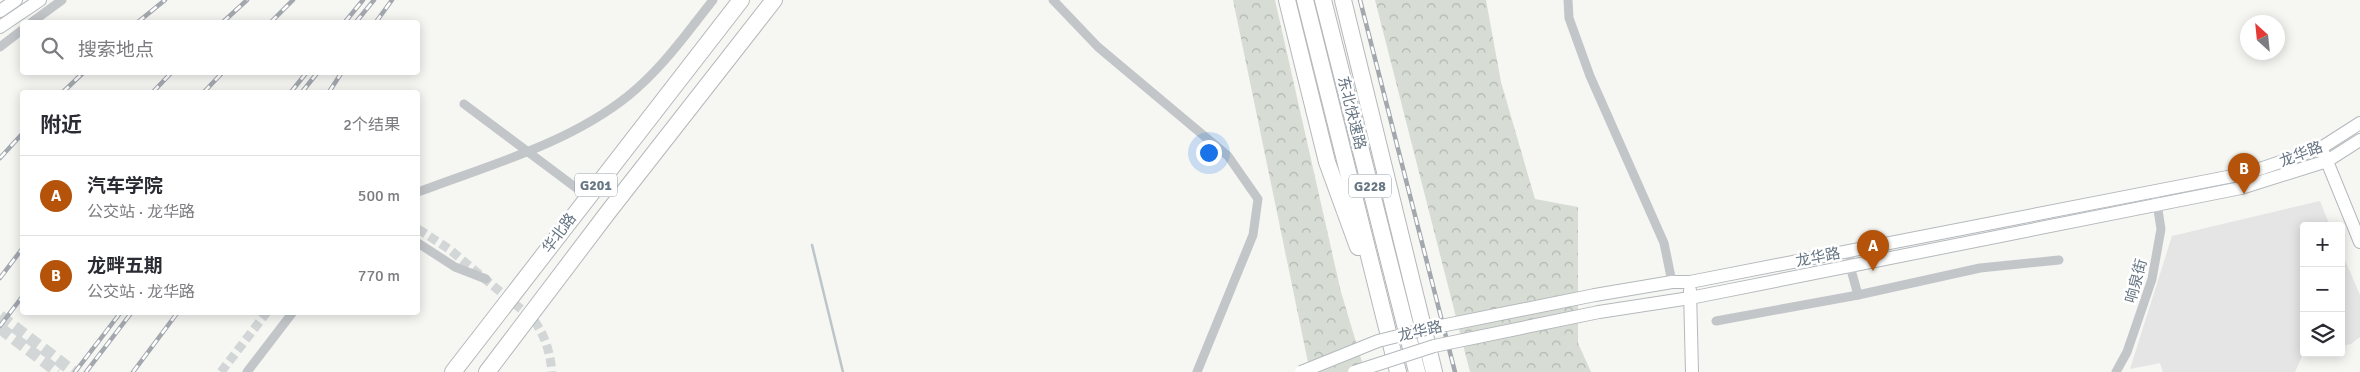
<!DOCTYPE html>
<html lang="zh">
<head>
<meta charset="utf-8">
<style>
  body { margin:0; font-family:Signika,"Noto Sans SC",sans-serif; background:#f7f7f7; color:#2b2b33 }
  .controls { position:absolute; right:15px; bottom:15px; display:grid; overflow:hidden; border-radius:5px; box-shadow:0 2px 12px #0003 }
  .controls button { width:45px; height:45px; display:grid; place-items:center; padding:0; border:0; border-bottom:1px solid #e1e1e2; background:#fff; color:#2b2b33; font:25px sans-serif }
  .compass { position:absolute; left:2240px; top:15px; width:45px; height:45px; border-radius:50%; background:#fff; box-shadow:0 2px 12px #0003; rotate:333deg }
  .you { position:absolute; left:1208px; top:152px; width:18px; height:18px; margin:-12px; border:4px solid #fff; border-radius:50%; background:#1a73e8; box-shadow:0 0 0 8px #1a73e833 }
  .badge { display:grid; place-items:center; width:32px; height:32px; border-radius:50%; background:#b45309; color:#fff; font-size:16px; font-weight:700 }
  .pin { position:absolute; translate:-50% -41px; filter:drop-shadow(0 1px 2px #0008) }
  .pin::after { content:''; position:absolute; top:26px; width:18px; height:15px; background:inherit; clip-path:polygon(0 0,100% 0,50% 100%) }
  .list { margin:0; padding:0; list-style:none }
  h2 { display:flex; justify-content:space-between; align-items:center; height:65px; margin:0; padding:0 20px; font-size:21px }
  h2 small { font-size:16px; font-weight:400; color:#7c7c81 }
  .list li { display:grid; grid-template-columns:32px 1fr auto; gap:15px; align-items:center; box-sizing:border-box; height:80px; padding:0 20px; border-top:1px solid #e1e1e2 }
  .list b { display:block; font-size:19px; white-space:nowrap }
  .list p { margin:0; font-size:16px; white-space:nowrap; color:#7c7c81 }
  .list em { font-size:16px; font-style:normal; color:#7c7c81 }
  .icon { flex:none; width:28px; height:28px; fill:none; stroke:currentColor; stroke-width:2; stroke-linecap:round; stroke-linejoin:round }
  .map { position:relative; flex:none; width:2360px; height:372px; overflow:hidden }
  .search { position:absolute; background:#fff; box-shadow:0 2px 12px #0003; left:20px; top:20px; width:400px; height:55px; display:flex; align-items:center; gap:12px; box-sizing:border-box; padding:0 18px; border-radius:5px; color:#7c7c81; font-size:19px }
  .panel { position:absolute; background:#fff; box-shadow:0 2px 12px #0003; left:20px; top:90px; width:400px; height:225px; border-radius:5px }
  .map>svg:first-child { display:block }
  .built { fill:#e4e5e4 }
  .forest { fill:url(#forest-crowns) }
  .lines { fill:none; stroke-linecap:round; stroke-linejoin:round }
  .stream { stroke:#bbc5ca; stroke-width:2.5 }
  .street-tunnel { stroke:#d2d6d7; stroke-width:9; stroke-dasharray:9 4.5; stroke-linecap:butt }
  .secondary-tunnel { stroke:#d2d6d7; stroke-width:12; stroke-dasharray:12 6; stroke-linecap:butt }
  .secondary-casing { stroke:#b4b9bd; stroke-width:14 }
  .highway-casing { stroke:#b5b8bb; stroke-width:18 }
  .street { stroke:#c2c6c9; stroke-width:9 }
  .secondary { stroke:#fff; stroke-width:12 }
  .highway { stroke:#fff; stroke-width:16 }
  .rail-casing { stroke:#a3a8ae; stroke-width:4.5 }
  .rail { stroke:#fff; stroke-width:2.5; stroke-dasharray:8; stroke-linecap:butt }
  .secondary-bridge-casing { stroke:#b4b9bd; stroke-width:14; stroke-linecap:butt }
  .street-bridge { stroke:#c2c6c9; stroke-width:9 }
  .secondary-bridge { stroke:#fff; stroke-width:12 }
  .labels { text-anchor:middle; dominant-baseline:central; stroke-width:5; stroke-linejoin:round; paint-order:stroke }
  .shield { fill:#fff; stroke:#949ea8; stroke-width:1 }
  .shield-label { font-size:14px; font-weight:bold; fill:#667583 }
  .street-label { font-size:15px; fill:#667583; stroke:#fff }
</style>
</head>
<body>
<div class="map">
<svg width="2360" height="372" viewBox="0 0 2360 372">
  <defs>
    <pattern id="forest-crowns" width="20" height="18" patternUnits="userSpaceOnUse" patternTransform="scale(1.25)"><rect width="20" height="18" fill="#d7ddd4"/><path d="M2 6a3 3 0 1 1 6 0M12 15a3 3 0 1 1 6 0" fill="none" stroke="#b2b8b1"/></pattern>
  </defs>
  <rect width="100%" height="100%" fill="#f6f6f3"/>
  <g class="built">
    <polygon points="2320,201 2330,226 2304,226 2304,353 2306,353 2303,354 2295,372 2163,372 2160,363 2130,369 2172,236"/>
    <polygon points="2341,251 2360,295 2360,337 2351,344 2341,346"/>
  </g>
  <g class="forest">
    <polygon points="1233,0 1275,0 1341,292 1365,372 1310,372"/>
    <polygon points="1375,0 1486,0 1501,82 1535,199 1578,207 1578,343 1591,372 1470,372"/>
  </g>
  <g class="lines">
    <polyline class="stream" points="812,245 843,372"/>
    <g class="street-tunnel">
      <path d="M418 229 449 249 533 319C545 335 550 352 552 372"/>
      <polyline points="221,372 267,312"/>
    </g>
    <g class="secondary-tunnel">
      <polyline points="0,316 74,372"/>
      <polyline points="0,328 58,372"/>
    </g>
    <g class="secondary-casing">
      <g id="secondary">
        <polyline points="0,11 16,0"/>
        <polyline points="0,27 40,0"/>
        <polyline points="2324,154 2360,242"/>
        <polyline points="1690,290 1692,372"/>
        <polyline points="1595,295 1672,282 1690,282 2248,173 2321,148 2360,123"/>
        <polyline points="1599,312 1690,298 2241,188 2327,161 2360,140"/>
      </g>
    </g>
    <g class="highway-casing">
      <g id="highway">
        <polyline points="1287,0 1327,162 1358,247"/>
        <polyline points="1305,0 1398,372"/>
        <polyline points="1323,0 1417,372"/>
        <polyline points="1343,0 1434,372"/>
        <polyline points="453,372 741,0"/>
        <polyline points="487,372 609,211 774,0"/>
      </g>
    </g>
    <g class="street">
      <polyline points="1053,0 1098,47 1228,156 1258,199 1253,235 1197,372"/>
      <polyline points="1568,0 1569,18 1590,76 1664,243 1672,282"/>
      <polyline points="32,22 62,0"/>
      <polyline points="695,23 713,0"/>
      <polyline points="0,47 22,30"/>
      <polyline points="464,104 587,196"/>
      <polyline points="1850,251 1850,266 1858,295"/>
      <polyline points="1716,321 1858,295 1980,268 2059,260"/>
      <polyline points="247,372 293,312"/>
      <polyline points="2116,372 2127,352 2152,279 2161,229 2155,191"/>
    </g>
    <use href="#secondary" class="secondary"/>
    <use href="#highway" class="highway"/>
    <g class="rail-casing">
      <g id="rail">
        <polyline points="1360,0 1455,372"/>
        <polyline points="138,22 165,0"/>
        <polyline points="223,22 247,0"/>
        <polyline points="271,22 293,0"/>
        <polyline points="345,22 363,0"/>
        <polyline points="356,22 374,0"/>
        <polyline points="376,22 392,0"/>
        <polyline points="63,92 84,72"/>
        <polyline points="153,92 172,72"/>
        <polyline points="204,92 223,72"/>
        <polyline points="291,92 307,72"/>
        <polyline points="302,92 318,72"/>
        <polyline points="329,92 342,72"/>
        <polyline points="0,158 22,134"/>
        <polyline points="0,278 22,249"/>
        <polyline points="0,326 22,297"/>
        <polyline points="75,372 121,312"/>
        <polyline points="86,372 132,312"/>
        <polyline points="133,372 178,312"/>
      </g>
    </g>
    <use href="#rail" class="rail"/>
    <g class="secondary-bridge-casing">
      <g id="secondary-bridge">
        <polyline points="1301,372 1378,341 1426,329 1595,295"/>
        <polyline points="1354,372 1434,346 1599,312"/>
      </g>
    </g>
    <g class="street-bridge">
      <path d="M418 192C489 165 568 144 628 96 654 75 675 49 695 23"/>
      <polyline points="418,243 455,267 486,279"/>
    </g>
    <use href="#secondary-bridge" class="secondary-bridge"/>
  </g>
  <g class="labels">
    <g class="shield">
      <rect x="575" y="173.5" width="42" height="23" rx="4"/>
      <rect x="1349" y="174.5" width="42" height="23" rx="4"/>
    </g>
    <g class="shield-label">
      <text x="596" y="185">G201</text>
      <text x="1370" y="186">G228</text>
    </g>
    <g class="street-label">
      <text transform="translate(1352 113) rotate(76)">东北快速路</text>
      <text transform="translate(2301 154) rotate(-21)">龙华路</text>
      <text transform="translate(559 233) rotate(-53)">华北路</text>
      <text transform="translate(1818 257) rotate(-11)">龙华路</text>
      <text transform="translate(2136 281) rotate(-75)">响泉街</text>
      <text transform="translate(1420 331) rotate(-13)">龙华路</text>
    </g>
  </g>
</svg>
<div class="controls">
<button>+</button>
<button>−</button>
<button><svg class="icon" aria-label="layers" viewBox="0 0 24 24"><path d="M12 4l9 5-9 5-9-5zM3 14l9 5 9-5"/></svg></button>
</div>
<svg class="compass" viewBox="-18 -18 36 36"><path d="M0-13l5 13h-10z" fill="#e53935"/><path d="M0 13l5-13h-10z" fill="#7c7c81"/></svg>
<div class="you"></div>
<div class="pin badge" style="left:1873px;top:271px">A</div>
<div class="pin badge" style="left:2244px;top:194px">B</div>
<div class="search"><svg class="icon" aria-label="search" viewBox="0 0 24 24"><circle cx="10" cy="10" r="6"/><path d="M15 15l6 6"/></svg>搜索地点</div>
<section class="panel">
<h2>附近<small>2个结果</small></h2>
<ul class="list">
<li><span class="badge">A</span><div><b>汽车学院</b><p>公交站 · 龙华路</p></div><em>500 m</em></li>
<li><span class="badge">B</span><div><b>龙畔五期</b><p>公交站 · 龙华路</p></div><em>770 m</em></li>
</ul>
</section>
</div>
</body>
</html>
